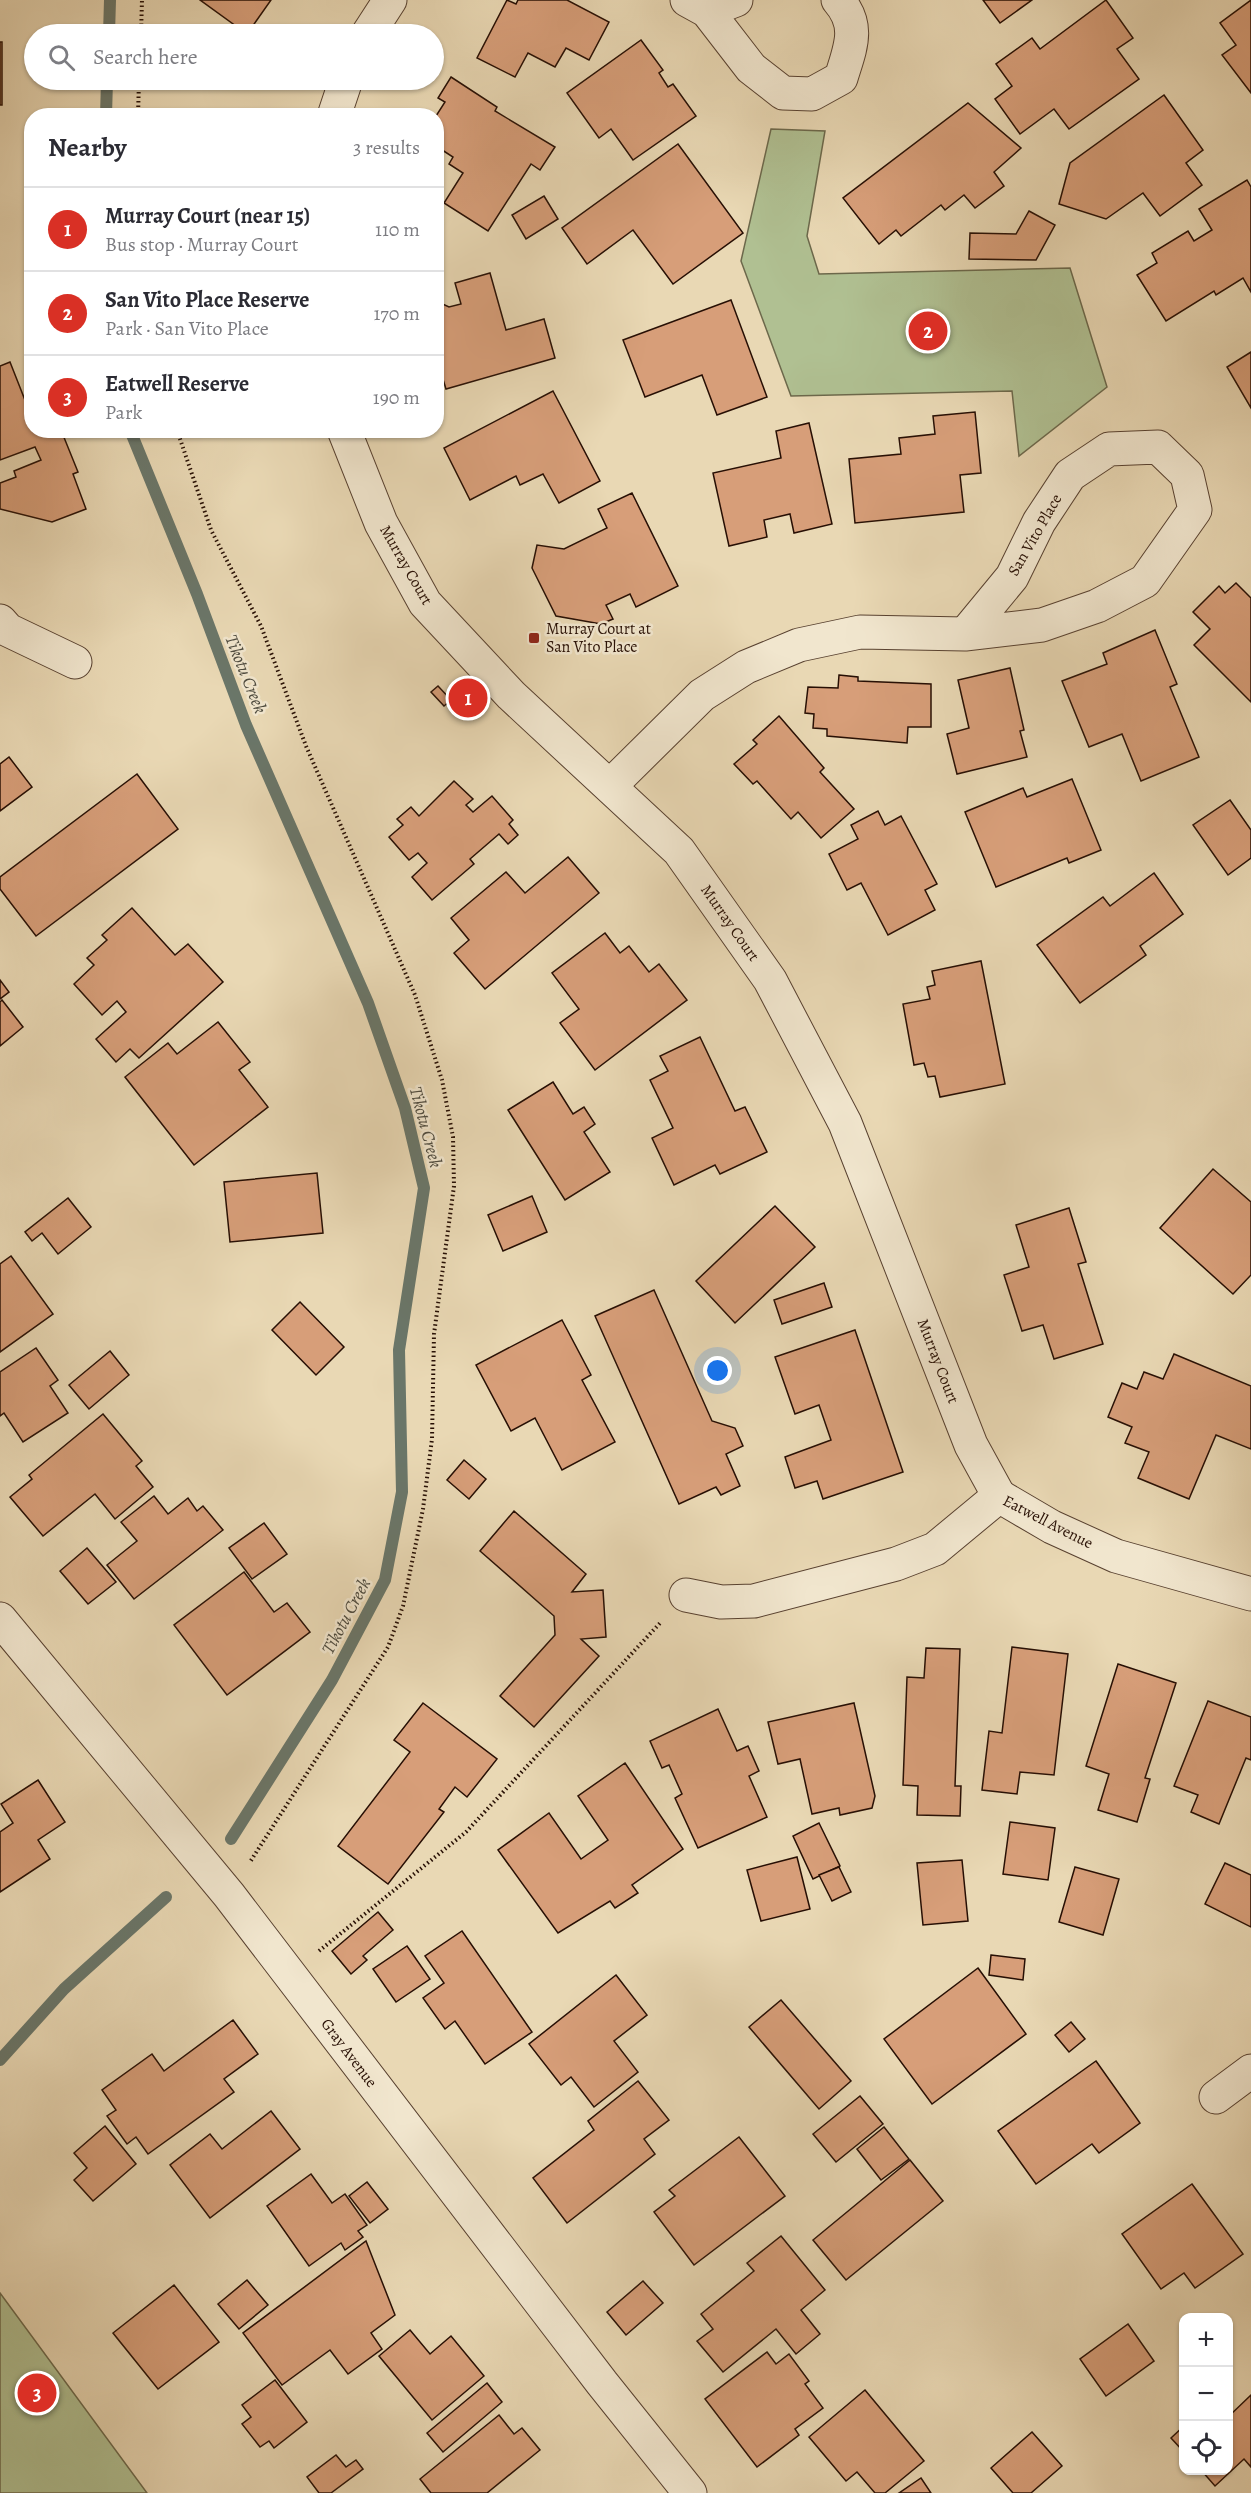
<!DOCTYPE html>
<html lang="en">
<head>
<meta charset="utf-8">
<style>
  body { margin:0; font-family:Alegreya,serif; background:#f2f2f3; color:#2b2b33 }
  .controls { position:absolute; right:18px; bottom:18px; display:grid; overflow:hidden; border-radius:12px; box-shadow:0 2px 4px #0004 }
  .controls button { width:54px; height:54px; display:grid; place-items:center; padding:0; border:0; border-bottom:2px solid #e1e1e2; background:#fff; color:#2b2b33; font:30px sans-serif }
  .you { position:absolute; left:718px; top:1371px; width:21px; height:21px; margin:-15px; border:4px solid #fff; border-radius:50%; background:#1a73e8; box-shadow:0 0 0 9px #1a73e833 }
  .badge { display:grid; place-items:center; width:39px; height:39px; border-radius:50%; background:#d93025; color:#fff; font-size:20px; font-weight:700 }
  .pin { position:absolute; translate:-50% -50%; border:3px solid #fff; box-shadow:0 2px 6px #0006 }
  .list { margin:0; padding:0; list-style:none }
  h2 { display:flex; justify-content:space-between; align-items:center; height:78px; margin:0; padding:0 24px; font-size:26px }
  h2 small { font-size:20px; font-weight:400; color:#7c7c81 }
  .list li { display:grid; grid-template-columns:39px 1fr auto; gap:18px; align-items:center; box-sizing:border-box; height:84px; padding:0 24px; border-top:2px solid #e1e1e2 }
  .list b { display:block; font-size:22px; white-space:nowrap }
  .list p { margin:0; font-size:20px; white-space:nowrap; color:#7c7c81 }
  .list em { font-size:20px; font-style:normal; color:#7c7c81 }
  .icon { flex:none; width:33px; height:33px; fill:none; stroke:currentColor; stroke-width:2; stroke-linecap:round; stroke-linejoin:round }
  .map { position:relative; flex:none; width:1251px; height:2493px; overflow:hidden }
  .search { position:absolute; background:#fff; box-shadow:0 2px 4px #0004; left:24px; top:24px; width:420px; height:66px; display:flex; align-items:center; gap:15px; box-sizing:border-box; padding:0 21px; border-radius:33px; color:#7c7c81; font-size:22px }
  .panel { position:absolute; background:#fff; box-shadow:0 2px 4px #0004; left:24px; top:108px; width:420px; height:330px; border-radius:24px }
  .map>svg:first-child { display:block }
  .green { fill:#b0c092; stroke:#6c684b; stroke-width:1.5 }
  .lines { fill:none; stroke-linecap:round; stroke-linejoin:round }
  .stream { stroke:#6a7669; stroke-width:12 }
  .building { fill:#d79e79; stroke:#270f04; stroke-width:1.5 }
  .minor-casing { stroke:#584130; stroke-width:35 }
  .path { stroke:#270f04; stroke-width:4; stroke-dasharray:1.5 3; stroke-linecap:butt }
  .minor { stroke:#f1e6ce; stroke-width:33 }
  .poi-dot { fill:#8f2418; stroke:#f1e6ce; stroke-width:2 }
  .labels { text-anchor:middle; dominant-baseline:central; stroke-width:5; stroke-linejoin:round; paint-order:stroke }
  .street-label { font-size:16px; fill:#270f04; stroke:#f1e6ce }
  .poi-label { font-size:16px; fill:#270f04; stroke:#f1e6ce; text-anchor:start }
  .water-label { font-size:18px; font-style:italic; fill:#4e4b3f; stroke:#f1e6ce }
</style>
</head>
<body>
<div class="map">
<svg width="1251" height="2493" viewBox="0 0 1251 2493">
  <rect width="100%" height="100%" fill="#e9d8b4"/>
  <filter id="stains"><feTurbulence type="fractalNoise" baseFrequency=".00333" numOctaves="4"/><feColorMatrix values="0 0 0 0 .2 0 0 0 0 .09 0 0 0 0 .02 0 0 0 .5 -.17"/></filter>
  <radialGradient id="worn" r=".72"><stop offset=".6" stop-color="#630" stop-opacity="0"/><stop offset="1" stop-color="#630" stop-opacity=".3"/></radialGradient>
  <g class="green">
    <polygon points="771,129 825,131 807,236 819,274 1070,268 1107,387 1019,456 1012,391 791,396 741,261"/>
    <polygon points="0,2293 147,2493 0,2493"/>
  </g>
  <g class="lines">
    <g class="stream">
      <polyline points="109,34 110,0"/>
      <polyline points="106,116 107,80"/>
      <polyline points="130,430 197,594 246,725 368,1003 405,1108 424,1188 399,1350 402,1492 385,1580 332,1680 231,1839"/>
      <polyline points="0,2060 64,1989 166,1897"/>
    </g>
  </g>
  <g class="building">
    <polygon points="200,0 271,0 247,34"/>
    <polygon points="507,0 516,4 518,0 567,0 609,22 589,60 566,48 555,67 528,53 515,77 477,58"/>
    <polygon points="983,0 1032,0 1000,23"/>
    <polygon points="1106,0 1133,38 1117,49 1139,79 1069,129 1054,109 1020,134 995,99 1012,86 996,64 1032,38 1040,49"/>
    <polygon points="1251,0 1251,93 1222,55 1236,45 1220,23"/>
    <polygon points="641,40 663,70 659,73 668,87 673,84 696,116 633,160 611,129 599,138 567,93"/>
    <rect x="0" y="42" width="2" height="63"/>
    <polygon points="451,77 497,107 495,111 555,147 540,170 531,164 488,231 444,203 463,173 449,164 453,157 436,146 436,116 445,102 438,98"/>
    <polygon points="1164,95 1203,150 1186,163 1202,185 1160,216 1143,193 1106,219 1059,204 1070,163"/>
    <polygon points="968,103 1021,148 994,172 1004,186 975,208 964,195 945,210 941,205 901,236 896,230 879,244 843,198"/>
    <polygon points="678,144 743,233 673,284 633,230 587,264 562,228"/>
    <polygon points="1247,180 1251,187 1251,292 1243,278 1216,295 1214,291 1166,321 1137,275 1157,263 1152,253 1188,231 1194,241 1212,230 1199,209"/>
    <polygon points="544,196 558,219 526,239 512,215"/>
    <polygon points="1029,211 1055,225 1036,260 969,259 970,233 1016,234"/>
    <polygon points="490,273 506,330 544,319 555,358 446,389 436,357 436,301 449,307 461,304 455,283"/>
    <polygon points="731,300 767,397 717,415 702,375 645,397 623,340"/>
    <polygon points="1251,352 1251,408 1227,367"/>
    <polygon points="10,362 32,418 32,430 61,430 78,472 73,474 86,509 52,522 0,509 0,483 16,477 14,471 41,460 35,447 0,460 0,366"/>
    <polygon points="553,391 600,481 559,503 543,474 520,485 516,476 470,500 444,448"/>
    <polygon points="975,412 981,473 960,475 964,512 855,523 849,459 901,454 899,438 935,434 933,416"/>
    <polygon points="809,423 832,524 794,533 790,514 764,520 767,537 729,546 713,473 781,458 776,431"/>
    <polygon points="632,493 678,586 636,607 630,594 606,605 613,619 601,624 556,616 532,568 537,545 564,549 607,528 598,509"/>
    <polygon points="1236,583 1251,598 1251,702 1194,645 1210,629 1193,612 1219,586 1225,593"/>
    <polygon points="1155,630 1177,684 1170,687 1199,757 1141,781 1122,734 1089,747 1062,681 1107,664 1103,653"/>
    <polygon points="1010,668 1024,730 1020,731 1027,757 957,774 947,734 969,728 958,680"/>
    <polygon points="839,675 858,677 858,681 931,684 931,727 908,727 907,743 827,736 827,729 813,728 814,714 805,713 808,687 838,688"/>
    <polygon points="438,686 451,700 444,706 431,692"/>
    <polygon points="779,716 824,768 820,772 854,809 821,838 798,812 791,819 757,781 753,784 734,764 757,744 753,740"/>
    <polygon points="9,757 32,787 0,811 0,764"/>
    <polygon points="137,774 178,829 36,936 0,889 0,877"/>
    <polygon points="1072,779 1101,850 1069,863 1067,858 996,887 965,812 1023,788 1027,797"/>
    <polygon points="454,781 473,799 466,805 473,812 492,796 513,820 509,824 518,835 508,844 499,834 470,859 474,864 432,900 412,877 427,863 418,853 409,860 389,837 403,825 397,819 411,807 419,816"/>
    <polygon points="1230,800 1251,830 1251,858 1228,875 1193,825"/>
    <polygon points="878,811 885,825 901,816 937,884 925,890 935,910 888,935 861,883 847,890 829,854 858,839 851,825"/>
    <polygon points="568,857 599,893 485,989 454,953 469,940 451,918 506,872 525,893"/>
    <polygon points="1154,873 1183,914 1140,946 1146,955 1080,1003 1037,945 1103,897 1110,906"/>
    <polygon points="132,908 175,955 188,944 223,982 139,1058 130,1049 116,1062 96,1039 126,1012 117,1001 102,1015 74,984 94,965 87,958 107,940 102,935"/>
    <polygon points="605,933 620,953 629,946 649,972 659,964 687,1000 595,1070 560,1023 579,1009 552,973"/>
    <polygon points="981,961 1005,1084 940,1097 935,1076 928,1077 924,1063 914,1065 903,1004 930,999 927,987 935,985 932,971"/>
    <polygon points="0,980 9,992 0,999"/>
    <polygon points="2,1000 23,1027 0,1046 0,1002"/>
    <polygon points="218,1022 250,1062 239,1070 268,1107 194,1165 125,1077 168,1043 177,1054"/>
    <polygon points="700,1037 735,1111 745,1107 767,1152 720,1174 715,1165 674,1185 652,1138 673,1128 650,1080 668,1071 660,1056"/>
    <polygon points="553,1082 573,1114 584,1107 595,1124 584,1132 610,1172 565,1200 508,1110"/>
    <polygon points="1213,1169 1251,1202 1251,1275 1233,1294 1160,1228"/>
    <polygon points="317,1173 323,1233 230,1242 224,1182"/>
    <polygon points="532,1196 547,1232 503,1251 488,1215"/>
    <polygon points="68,1198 91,1227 58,1254 42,1233 32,1241 25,1232"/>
    <polygon points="775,1206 815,1247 735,1323 696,1281"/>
    <polygon points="1069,1208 1086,1262 1078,1264 1103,1344 1054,1359 1043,1325 1022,1331 1004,1275 1029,1267 1016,1225"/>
    <polygon points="11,1256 53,1314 0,1352 0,1264"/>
    <polygon points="824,1283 832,1307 782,1324 774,1300"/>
    <polygon points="654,1290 712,1421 735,1428 743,1446 726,1454 740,1486 721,1495 716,1487 679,1504 595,1316"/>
    <polygon points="300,1302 344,1347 316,1375 272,1330"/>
    <polygon points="562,1320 591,1375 582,1380 615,1442 562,1470 535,1418 511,1431 476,1365"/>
    <polygon points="855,1330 903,1472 823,1499 817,1481 795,1488 785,1457 831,1440 819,1405 795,1414 775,1357"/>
    <polygon points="36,1348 58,1380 50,1386 68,1413 23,1442 4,1413 0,1416 0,1372"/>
    <polygon points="110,1351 129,1375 89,1409 69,1385"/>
    <polygon points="1174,1354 1251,1386 1251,1449 1216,1435 1189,1499 1138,1478 1149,1452 1125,1443 1132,1427 1108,1417 1122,1383 1137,1389 1144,1372 1163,1379"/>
    <polygon points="103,1414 142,1461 136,1466 153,1487 115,1519 95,1494 43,1536 10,1497 32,1479 29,1475"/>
    <polygon points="464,1460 486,1479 469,1499 447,1480"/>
    <polygon points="154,1496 168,1514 188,1498 197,1511 203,1506 223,1530 134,1599 107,1565 137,1541 121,1522"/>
    <polygon points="514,1511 586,1574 572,1592 603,1590 606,1637 581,1639 599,1656 534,1727 500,1696 555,1635 554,1616 480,1551"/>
    <polygon points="264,1523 287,1554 252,1579 229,1548"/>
    <polygon points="87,1548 116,1582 88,1604 60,1571"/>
    <polygon points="244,1572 274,1612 287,1603 310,1632 227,1695 174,1625"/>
    <polygon points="1012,1647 1068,1654 1054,1775 1020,1772 1017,1794 982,1790 989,1731 1002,1733"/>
    <polygon points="926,1648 960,1649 955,1786 961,1786 960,1816 917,1815 918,1786 903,1785 907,1677 924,1678"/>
    <polygon points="1118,1664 1176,1683 1145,1778 1150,1779 1137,1822 1098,1810 1109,1774 1086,1766"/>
    <polygon points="1208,1701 1251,1717 1251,1760 1246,1758 1219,1824 1191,1812 1198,1795 1174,1786"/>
    <polygon points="423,1703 497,1759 467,1797 455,1787 439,1809 444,1812 388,1884 338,1846 410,1752 394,1740"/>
    <polygon points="854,1703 875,1796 872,1808 840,1815 839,1808 812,1814 800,1759 778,1764 768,1722"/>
    <polygon points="718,1709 737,1751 748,1746 759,1771 749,1776 767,1817 698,1848 675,1798 682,1794 669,1765 662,1768 650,1741"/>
    <polygon points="625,1763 683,1849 632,1885 638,1893 615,1908 610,1901 558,1933 498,1850 549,1813 581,1859 608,1840 578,1796"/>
    <polygon points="38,1780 65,1822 38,1840 50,1859 0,1892 0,1832 13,1823 1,1804"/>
    <polygon points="1010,1822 1055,1828 1048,1880 1003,1874"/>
    <polygon points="819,1823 840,1866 813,1879 793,1836"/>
    <polygon points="797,1857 810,1909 761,1921 747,1870"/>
    <polygon points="962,1860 968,1921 923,1925 917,1863"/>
    <polygon points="1225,1863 1251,1875 1251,1927 1205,1904"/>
    <polygon points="839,1867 851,1892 832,1901 819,1875"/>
    <polygon points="1075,1867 1119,1879 1103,1935 1059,1922"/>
    <polygon points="378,1912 393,1930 363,1956 367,1960 351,1974 332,1951"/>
    <polygon points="462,1931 532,2032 485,2064 455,2021 445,2029 423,1998 444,1983 425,1956"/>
    <polygon points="407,1946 430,1979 396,2002 373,1969"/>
    <polygon points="991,1955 1025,1959 1023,1980 989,1975"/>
    <polygon points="978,1968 1026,2034 932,2104 884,2039"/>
    <polygon points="616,1975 647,2015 614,2041 638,2072 594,2107 571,2077 561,2085 529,2044"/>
    <polygon points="781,2000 851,2081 819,2109 749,2027"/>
    <polygon points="233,2020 258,2054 224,2079 234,2092 148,2154 136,2137 127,2144 107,2116 116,2110 102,2090 152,2054 164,2071"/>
    <polygon points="1071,2022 1085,2039 1069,2052 1055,2035"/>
    <polygon points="1096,2061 1140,2123 1099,2153 1092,2144 1036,2184 998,2131"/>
    <polygon points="638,2081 669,2120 644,2139 655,2154 567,2223 533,2178 594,2130 588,2121"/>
    <polygon points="860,2096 883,2124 836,2162 813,2134"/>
    <polygon points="271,2111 300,2149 210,2218 170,2165 210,2134 222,2149"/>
    <polygon points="105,2126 136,2164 93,2201 74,2180 87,2168 74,2153"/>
    <polygon points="884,2127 909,2159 881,2180 857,2149"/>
    <polygon points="739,2137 785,2196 694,2265 654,2212 675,2196 669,2190"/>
    <polygon points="910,2160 943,2201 846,2280 813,2240"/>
    <polygon points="311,2174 332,2203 345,2194 367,2225 358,2231 363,2237 345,2250 341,2243 309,2266 267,2206"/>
    <polygon points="367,2182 388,2209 370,2223 349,2196"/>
    <polygon points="1192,2184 1243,2254 1195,2288 1184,2273 1161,2289 1122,2234"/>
    <polygon points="781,2236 825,2290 801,2310 820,2334 796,2354 776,2329 723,2372 697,2341 713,2329 701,2314 754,2271 747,2263"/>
    <polygon points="366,2241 395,2315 371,2333 382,2349 348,2374 330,2350 282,2385 243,2333"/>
    <polygon points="247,2280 268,2305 239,2329 218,2304"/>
    <polygon points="643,2281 663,2303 626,2335 607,2312"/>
    <polygon points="174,2285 219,2342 158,2389 113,2333"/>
    <polygon points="1128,2324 1154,2361 1106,2396 1080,2359"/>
    <polygon points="410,2330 430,2354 451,2336 484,2376 432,2420 379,2356"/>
    <polygon points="767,2352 776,2364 789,2354 809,2381 805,2384 823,2408 795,2429 799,2435 757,2467 705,2399"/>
    <polygon points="275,2380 307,2422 274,2448 269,2441 260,2447 242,2424 251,2417 242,2405"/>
    <polygon points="487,2383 502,2402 443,2452 427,2433"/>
    <polygon points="865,2390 924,2461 885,2493 875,2493 857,2472 846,2481 809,2437"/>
    <polygon points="1251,2395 1251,2467 1244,2459 1215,2486 1201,2470 1228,2470 1228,2417"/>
    <polygon points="499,2415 514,2434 522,2428 540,2450 487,2493 431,2493 420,2479"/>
    <polygon points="1184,2426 1184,2452 1171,2438"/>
    <polygon points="1032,2432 1062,2466 1031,2493 1013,2493 991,2468"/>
    <polygon points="336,2455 346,2467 356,2460 363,2469 331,2493 319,2493 307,2477"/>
    <polygon points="921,2478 931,2493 899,2493"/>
  </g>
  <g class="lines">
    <g class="minor-casing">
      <g id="minor">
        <path d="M687 0 707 11 751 68 783 93 812 94 841 78C850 48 861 26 838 0"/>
        <polyline points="707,11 736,0"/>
        <polyline points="368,34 390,0"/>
        <polyline points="334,116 346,80"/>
        <polyline points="344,430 381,523 425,603 511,695 679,851 770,980 845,1123 971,1445 999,1496"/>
        <polyline points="0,621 8,630 75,662"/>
        <polyline points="611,785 702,695 746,667 799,645 860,632 965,634 1042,625 1097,606 1145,581 1195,510 1187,475 1158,447 1109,449 1070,475 1039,522 1012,577 965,634"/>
        <polyline points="999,1496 1052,1527 1116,1556 1251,1594"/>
        <polyline points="686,1595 721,1602 754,1601 896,1564 935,1549 999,1496"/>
        <polyline points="0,1619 229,1895 602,2383 690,2493"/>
        <polyline points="1216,2097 1251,2071"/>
      </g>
    </g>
    <g class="path">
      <polyline points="141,34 142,0"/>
      <polyline points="138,116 139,80"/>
      <polyline points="177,430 211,530 261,626 306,746 415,995 442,1080 453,1137 454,1186 434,1334 432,1439 423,1509 403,1606 388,1647 250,1862"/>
      <polyline points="319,1951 466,1832 661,1622"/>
    </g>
    <use href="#minor" class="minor"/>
  </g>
  <rect class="poi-dot" x="528" y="632" width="12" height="12" rx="3"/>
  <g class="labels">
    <g class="street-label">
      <text transform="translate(1035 535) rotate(-60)">San Vito Place</text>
      <text transform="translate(406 565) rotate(60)">Murray Court</text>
      <text transform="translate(730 923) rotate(55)">Murray Court</text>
      <text transform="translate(938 1361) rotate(69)">Murray Court</text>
      <text transform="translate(1048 1522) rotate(27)">Eatwell Avenue</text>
      <text transform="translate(349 2053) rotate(53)">Gray Avenue</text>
    </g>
    <g class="poi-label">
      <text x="546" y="629">Murray Court at<tspan x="546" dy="18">San Vito Place</tspan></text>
    </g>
    <g class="water-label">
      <text transform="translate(246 674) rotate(68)">Tikotu Creek</text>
      <text transform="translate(426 1127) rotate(75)">Tikotu Creek</text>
      <text transform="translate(346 1616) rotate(-62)">Tikotu Creek</text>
    </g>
  </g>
  <rect width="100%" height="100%" filter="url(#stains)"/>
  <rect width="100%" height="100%" fill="url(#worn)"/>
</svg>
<div class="controls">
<button>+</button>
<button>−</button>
<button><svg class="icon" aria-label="locate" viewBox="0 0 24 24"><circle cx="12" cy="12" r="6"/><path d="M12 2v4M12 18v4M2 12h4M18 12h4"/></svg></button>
</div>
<div class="you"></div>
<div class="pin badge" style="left:468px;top:698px">1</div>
<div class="pin badge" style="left:928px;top:331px">2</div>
<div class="pin badge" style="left:37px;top:2393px">3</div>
<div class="search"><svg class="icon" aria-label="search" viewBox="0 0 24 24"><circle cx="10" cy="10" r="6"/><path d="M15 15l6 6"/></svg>Search here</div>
<section class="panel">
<h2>Nearby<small>3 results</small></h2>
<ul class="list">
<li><span class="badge">1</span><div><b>Murray Court (near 15)</b><p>Bus stop · Murray Court</p></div><em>110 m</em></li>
<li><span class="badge">2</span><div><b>San Vito Place Reserve</b><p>Park · San Vito Place</p></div><em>170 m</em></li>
<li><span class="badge">3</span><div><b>Eatwell Reserve</b><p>Park</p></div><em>190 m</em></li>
</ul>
</section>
</div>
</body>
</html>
